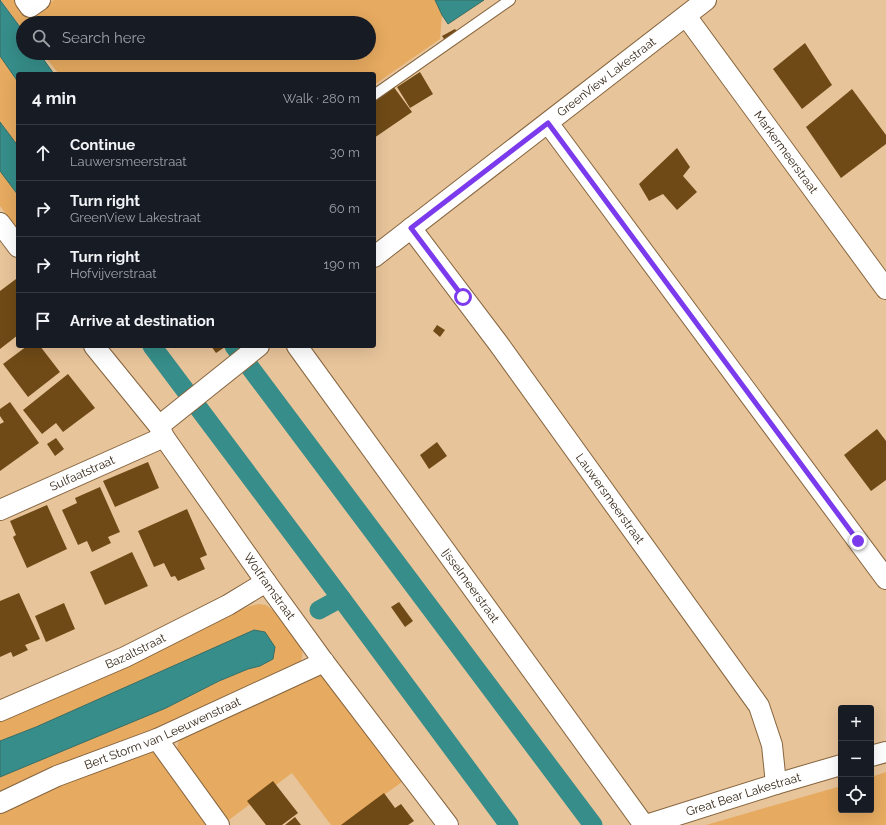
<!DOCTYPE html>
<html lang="en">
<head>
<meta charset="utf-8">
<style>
  body { margin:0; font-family:Raleway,sans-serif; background:#20242c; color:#f1f3f6 }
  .controls { position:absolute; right:12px; bottom:12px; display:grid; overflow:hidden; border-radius:4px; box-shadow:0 4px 16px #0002 }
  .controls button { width:36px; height:36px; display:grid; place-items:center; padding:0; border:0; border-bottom:1px solid #363941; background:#171b24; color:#f1f3f6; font:20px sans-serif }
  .stop { position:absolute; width:12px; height:12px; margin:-9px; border:3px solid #7c3aed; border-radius:50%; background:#fff }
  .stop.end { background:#7c3aed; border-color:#fff; box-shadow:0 1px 4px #0008 }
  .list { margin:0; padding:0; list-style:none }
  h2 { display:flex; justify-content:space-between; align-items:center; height:52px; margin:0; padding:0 16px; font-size:17px }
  h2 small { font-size:13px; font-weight:400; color:#9ea1a6 }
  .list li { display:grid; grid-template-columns:26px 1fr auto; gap:12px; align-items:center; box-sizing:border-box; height:56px; padding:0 16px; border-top:1px solid #363941 }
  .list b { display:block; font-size:15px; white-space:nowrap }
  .list p { margin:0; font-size:13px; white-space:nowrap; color:#9ea1a6 }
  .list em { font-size:13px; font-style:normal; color:#9ea1a6 }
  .icon { flex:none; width:22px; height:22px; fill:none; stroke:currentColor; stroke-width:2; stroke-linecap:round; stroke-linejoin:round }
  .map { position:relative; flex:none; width:886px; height:825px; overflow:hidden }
  .search { position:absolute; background:#171b24; box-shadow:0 4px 16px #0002; left:16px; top:16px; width:360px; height:44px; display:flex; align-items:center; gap:10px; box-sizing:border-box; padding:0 14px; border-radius:22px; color:#9ea1a6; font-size:15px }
  .panel { position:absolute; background:#171b24; box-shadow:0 4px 16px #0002; left:16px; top:72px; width:360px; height:276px; border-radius:4px }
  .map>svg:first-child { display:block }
  .green { fill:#e6aa60 }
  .water { fill:#368d89; stroke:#366e67 }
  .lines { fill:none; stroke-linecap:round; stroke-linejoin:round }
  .canal { stroke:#368d89; stroke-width:19 }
  .building { fill:#6f4a17 }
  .service-casing { stroke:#86653f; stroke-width:12 }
  .minor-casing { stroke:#86653f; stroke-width:22 }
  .service { stroke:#fff; stroke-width:10 }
  .minor { stroke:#fff; stroke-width:20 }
  .route { stroke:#7c3aed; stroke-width:5 }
  .labels { text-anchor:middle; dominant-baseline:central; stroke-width:4; stroke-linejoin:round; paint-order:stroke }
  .street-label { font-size:12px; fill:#352717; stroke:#fbe8d3 }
</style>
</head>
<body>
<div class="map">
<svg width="886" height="825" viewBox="0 0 886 825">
  <rect width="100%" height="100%" fill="#e8c49a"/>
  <g class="green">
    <polygon points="1,0 15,0 27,18 54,0 435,0 442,15 440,39 374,85 374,74 59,74 42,53 369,53 369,23 23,23 23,30"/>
    <polygon points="0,56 18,82 18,146 0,122"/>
    <polygon points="0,171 18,195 18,230 0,206"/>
    <path d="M259 604 266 605 273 610 299 645C300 647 302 649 302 651 304 659 298 665 294 670L69 765 0 795V777L166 708 219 681 248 669 260 666 273 659 36 727 0 741V718L250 606Z"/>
    <polygon points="312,676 321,676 327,680 402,782 342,825 331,825 292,773 226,822 177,751 178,743 182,736"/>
    <polygon points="158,749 211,825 0,825 0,812 91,769"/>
    <polygon points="886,772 886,825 706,825 841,786 841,810 871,810 871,777"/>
  </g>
  <g class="water">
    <polygon points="0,0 23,31 23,53 39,53 54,74 18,74 18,82 0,56"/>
    <polygon points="435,0 484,0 448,24 442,15"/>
    <polygon points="0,122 18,146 18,195 0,171"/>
    <polygon points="254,630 265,632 275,647 273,659 260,666 248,669 219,681 166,708 0,777 0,741 36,727"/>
  </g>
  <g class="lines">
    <g class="canal">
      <polyline points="152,346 341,598 509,825"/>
      <polyline points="234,346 593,825"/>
      <polyline points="319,610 341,598"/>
    </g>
  </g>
  <g class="building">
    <polygon points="455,29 459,34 446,42 442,36"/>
    <polygon points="805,43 832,85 802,109 773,69"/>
    <polygon points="420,72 433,94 410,108 397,87"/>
    <polygon points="393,86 412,112 374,138 374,100"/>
    <polygon points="852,89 886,135 886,144 841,178 806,127"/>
    <polygon points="677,148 690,167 683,176 697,192 677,210 663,194 649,201 639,184"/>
    <polygon points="16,279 18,282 18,335 0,349 0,291"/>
    <polygon points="437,325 445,330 440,337 433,331"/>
    <polygon points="27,346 40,346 60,372 28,397 3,364"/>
    <polygon points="211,346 225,346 225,347 216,353"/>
    <polygon points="68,374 95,408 63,432 56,423 42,434 23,410"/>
    <polygon points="10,402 39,443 0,471 0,424 4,422 0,416 0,409"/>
    <polygon points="877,429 886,441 886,480 871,491 844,455"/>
    <polygon points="56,438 64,449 55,456 47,444"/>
    <polygon points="437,442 447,456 429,469 420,455"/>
    <polygon points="148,462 159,488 115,507 103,481"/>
    <polygon points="100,487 120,532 108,537 111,543 92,552 87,541 78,545 62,510 77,503 75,498"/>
    <polygon points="47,505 67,549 27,568 13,537 16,535 10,521"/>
    <polygon points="187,509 207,555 200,558 205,569 178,581 175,576 171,577 164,563 154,567 138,531"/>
    <polygon points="132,552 148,586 105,605 90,572"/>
    <polygon points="19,593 40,639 25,645 28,650 13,657 11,652 0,657 0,601"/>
    <polygon points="399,602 413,621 405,627 391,607"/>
    <polygon points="64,603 75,629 46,642 35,616"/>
    <polygon points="273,781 298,813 282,825 266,825 247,801"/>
    <polygon points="384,793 395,808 401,804 414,821 408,825 341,825"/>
    <polygon points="295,817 301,825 285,825"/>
  </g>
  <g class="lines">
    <g class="service-casing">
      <polyline id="service" points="374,95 510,0"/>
    </g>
    <g class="minor-casing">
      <g id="minor">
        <polyline points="25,0 30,7 40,0"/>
        <path id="s1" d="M686 16 886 289"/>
        <polyline points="548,123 886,579"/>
        <polyline points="0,223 18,247"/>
        <path id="s2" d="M411 228 498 343 759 706 772 745 776 784"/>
        <path id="s3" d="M374 257 706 0"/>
        <path id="s4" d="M94 346 159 426 164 437 266 582 324 662 448 825"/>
        <path id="s5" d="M297 346 644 825"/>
        <polyline points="159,426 259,346"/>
        <path id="s6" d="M0 510 164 437"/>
        <path id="s7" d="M0 711 125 657 228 605 266 582"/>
        <polyline points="157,739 219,825"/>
        <polyline points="871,756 886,752"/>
        <path id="s8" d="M0 803 57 776 157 739 324 662"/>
        <path id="s9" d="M646 825 776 784 841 765"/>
      </g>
    </g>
    <use href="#service" class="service"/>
    <use href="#minor" class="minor"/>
  </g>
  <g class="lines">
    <polyline class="route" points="463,297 411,228 548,123 858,541"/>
  </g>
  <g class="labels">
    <g class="street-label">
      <text stroke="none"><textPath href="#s3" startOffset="294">GreenView Lakestraat</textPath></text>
      <text stroke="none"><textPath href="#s1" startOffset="169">Markermeerstraat</textPath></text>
      <text stroke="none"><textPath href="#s6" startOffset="90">Sulfaatstraat</textPath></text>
      <text stroke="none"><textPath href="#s2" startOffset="336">Lauwersmeerstraat</textPath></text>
      <text stroke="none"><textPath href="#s4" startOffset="298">Wolframstraat</textPath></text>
      <text stroke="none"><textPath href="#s5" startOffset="296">Ijsselmeerstraat</textPath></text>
      <text stroke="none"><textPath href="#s7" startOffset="148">Bazaltstraat</textPath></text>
      <text stroke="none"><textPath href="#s8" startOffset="177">Bert Storm van Leeuwenstraat</textPath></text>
      <text stroke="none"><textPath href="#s9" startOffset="102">Great Bear Lakestraat</textPath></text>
    </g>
  </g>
</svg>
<div class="controls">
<button>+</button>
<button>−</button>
<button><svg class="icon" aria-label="locate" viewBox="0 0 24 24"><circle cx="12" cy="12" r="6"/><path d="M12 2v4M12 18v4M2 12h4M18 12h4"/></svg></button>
</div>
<div class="stop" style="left:463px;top:297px"></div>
<div class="stop end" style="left:858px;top:541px"></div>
<div class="search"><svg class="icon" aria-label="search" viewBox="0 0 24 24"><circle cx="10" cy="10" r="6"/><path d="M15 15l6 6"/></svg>Search here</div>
<section class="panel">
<h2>4 min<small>Walk · 280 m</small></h2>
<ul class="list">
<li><svg class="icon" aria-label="ahead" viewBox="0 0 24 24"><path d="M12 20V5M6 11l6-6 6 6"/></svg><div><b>Continue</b><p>Lauwersmeerstraat</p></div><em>30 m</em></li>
<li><svg class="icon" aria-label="right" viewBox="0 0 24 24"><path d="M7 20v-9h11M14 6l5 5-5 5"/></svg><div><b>Turn right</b><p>GreenView Lakestraat</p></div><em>60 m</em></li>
<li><svg class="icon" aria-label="right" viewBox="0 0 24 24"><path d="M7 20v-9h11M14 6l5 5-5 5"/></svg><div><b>Turn right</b><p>Hofvijverstraat</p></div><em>190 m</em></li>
<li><svg class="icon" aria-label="arrive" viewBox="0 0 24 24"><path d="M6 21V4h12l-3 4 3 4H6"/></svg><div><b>Arrive at destination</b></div></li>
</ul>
</section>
</div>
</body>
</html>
